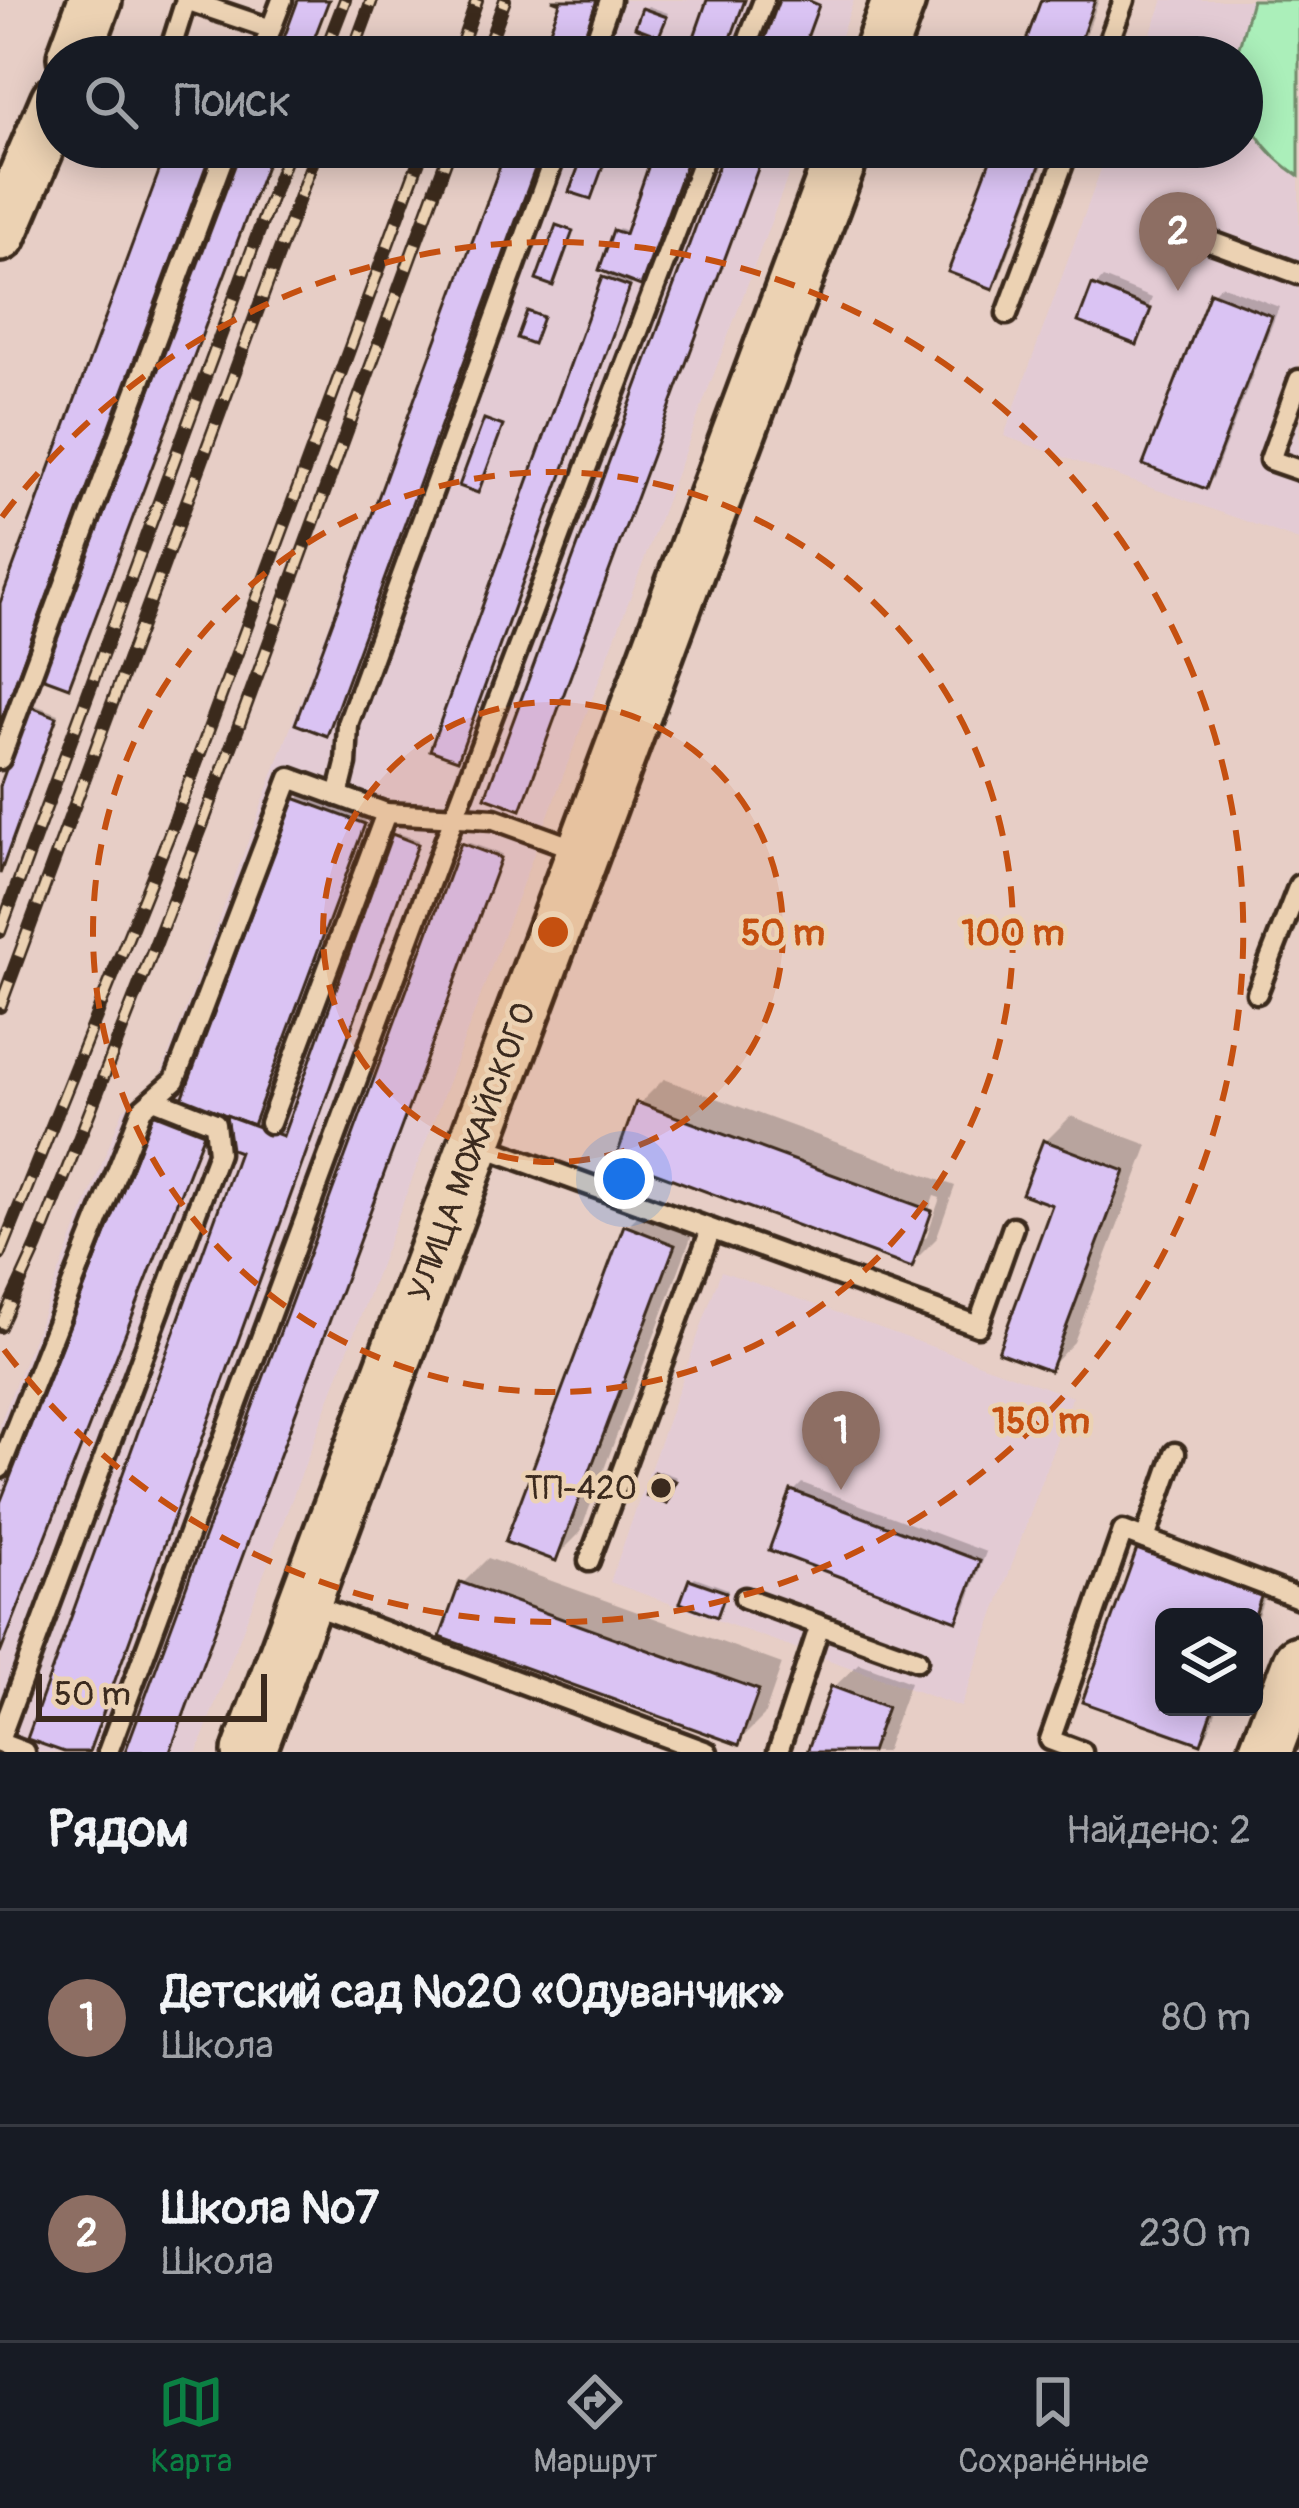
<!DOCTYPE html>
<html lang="ru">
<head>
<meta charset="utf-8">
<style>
  body { margin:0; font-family:Pangolin,sans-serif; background:#242831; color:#f1f3f6 }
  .controls { position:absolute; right:36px; bottom:36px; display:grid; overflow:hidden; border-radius:18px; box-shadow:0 6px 30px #0003 }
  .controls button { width:108px; height:108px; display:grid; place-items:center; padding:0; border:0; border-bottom:3px solid #363941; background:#171b24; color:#f1f3f6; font:60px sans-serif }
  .scale { position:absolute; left:36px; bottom:30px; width:231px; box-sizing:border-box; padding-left:12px; border:6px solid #3b2a1e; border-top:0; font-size:33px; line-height:42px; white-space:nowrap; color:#3b2a1e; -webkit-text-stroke:9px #ecd2b3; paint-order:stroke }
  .you { position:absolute; left:624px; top:1179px; width:42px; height:42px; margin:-30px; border:9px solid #fff; border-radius:50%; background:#1a73e8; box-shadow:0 0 0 18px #1a73e833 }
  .badge { display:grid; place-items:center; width:78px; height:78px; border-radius:50%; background:#0b8043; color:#fff; font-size:39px; font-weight:700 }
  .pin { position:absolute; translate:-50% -99px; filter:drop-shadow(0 3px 6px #0008) }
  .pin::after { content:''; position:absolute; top:63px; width:42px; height:36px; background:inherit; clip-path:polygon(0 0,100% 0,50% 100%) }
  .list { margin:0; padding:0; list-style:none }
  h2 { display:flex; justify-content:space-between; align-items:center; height:156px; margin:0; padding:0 48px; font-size:51px }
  h2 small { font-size:39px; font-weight:400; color:#9ea1a6 }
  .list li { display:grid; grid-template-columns:78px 1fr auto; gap:36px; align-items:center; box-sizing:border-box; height:216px; padding:0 48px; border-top:3px solid #363941 }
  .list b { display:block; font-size:45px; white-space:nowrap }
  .list p { margin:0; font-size:39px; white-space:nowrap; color:#9ea1a6 }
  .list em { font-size:39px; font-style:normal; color:#9ea1a6 }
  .icon { flex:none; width:66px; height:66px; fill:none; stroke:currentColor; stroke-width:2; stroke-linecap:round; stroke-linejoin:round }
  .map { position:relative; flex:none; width:1299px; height:1752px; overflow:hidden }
  .search { position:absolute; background:#171b24; box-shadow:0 6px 30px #0003; left:36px; right:36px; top:36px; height:132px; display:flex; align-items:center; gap:30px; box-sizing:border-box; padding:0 42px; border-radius:66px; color:#9ea1a6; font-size:45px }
  .sheet { height:588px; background:#171b24 }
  nav { display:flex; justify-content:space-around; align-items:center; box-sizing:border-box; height:168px; border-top:3px solid #363941; background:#171b24; font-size:33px; color:#9ea1a6 }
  nav a { display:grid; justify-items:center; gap:6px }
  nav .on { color:#0b8043 }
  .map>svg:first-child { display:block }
  .built { fill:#e3cbd4 }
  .green { fill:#abefba; stroke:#738c6c; stroke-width:3 }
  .shadow { fill:#0003; fill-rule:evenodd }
  .building { fill:#dac3f3; stroke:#3b2a1e; stroke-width:3 }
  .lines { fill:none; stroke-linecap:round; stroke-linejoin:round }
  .lane-casing { stroke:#3b2a1e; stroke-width:27 }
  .secondary-casing { stroke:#3b2a1e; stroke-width:60 }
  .lane { stroke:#ecd2b3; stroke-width:18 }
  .secondary { stroke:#ecd2b3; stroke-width:51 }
  .rail-casing { stroke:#3b2a1e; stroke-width:14 }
  .rail { stroke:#ecd2b3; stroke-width:9; stroke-dasharray:27; stroke-linecap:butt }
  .ring { fill:none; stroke:#c55010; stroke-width:6; stroke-dasharray:21 15 }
  .poi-dot { fill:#3b2a1e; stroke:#ecd2b3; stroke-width:4.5 }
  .labels { text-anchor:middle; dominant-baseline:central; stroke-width:9; stroke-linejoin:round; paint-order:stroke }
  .street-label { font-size:33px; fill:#3b2a1e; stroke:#ecd2b3 }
  .poi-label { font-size:33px; fill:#3b2a1e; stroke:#ecd2b3; text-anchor:end }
  .centre { fill:#c55010; stroke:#ecd2b3; stroke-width:6 }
  .ring-label { font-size:36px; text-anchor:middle; font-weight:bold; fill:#c55010; stroke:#ecd2b3; stroke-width:9; stroke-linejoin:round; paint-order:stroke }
</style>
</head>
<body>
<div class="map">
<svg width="1299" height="1752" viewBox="0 0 1299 1752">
  <rect width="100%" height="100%" fill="#e7cec6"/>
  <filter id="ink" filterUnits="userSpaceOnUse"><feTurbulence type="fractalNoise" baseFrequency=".00833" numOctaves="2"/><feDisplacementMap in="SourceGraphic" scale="24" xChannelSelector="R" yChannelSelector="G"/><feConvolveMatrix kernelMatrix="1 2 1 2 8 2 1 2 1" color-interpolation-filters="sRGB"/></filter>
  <g filter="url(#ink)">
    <g class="built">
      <polygon points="552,0 854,0 833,57 540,57 560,4"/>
      <polygon points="1163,0 1299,0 1299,540 1004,436 1109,147 1242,147 1242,57 1142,57"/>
      <polygon points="507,147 799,147 197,1752 0,1752 0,1423 123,1110 161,1075"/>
      <polygon points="721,1271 1072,1397 961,1707 610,1582"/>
    </g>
    <path class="green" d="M1252 0H1299V176C1250 143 1242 114 1242 57L1237 54Z"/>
    <g class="shadow">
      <polygon points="1044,0 1099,0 1078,57 1023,57"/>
      <polygon points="648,6 668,13 659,32 645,9"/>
      <polygon points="213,39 248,52 246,57 205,57"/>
      <polygon points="629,50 644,56 644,57 626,57"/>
      <polygon points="510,147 543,147 329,729"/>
      <polygon points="658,147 692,147 644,279 641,283 633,280 458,756 604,279 612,271 616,231 619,228 629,232"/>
      <polygon points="728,147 766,147 521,807"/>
      <polygon points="998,147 1050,147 1000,277 992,286"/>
      <polygon points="1103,278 1152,298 1137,336 1142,336 1136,342 1095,287"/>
      <polygon points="1221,285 1279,307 1213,478 1205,486 1213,293"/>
      <polygon points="35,705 59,714 0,875 0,795"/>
      <polygon points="300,796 366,820 254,1121 287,1133 395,836 398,833 419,840 89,1752 73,1752 243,1150"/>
      <polygon points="467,842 502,854 170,1752 128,1752"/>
      <path d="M664 1079 955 1186 936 1239 911 1264 639 1104ZM934 1196 940 1198 926 1238H919Z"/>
      <polygon points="159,1111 205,1129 0,1654 0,1512"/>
      <polygon points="1071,1116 1148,1145 1074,1342 1049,1368 1056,1204 1046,1141"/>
      <polygon points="652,1202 698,1219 580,1533 555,1558 626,1227"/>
      <polygon points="660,1471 677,1477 667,1501 657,1474"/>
      <polygon points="802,1483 986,1552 965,1609 957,1617 794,1491"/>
      <polygon points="1142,1545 1271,1580 1254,1627 1254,1617 1164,1617 1164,1707 1218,1707 1208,1733 1200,1741 1086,1700"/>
      <polygon points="488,1558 782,1664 764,1716 738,1742 463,1583"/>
      <polygon points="695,1577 728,1589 717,1613 691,1580"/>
      <polygon points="859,1663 910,1682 885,1752 810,1752 833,1688"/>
    </g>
    <g class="building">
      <polygon points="298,0 329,0 307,57 277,57"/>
      <polygon points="552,0 597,0 577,57 540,57 560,3"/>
      <polygon points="707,0 745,0 724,57 687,57"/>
      <polygon points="779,0 807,0 819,5 800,57 758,57"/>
      <polygon points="1041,0 1095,0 1075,57 1020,57"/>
      <polygon points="642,8 667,17 659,36 635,27"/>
      <polygon points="208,41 247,56 246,57 202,57"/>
      <polygon points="168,147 213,147 0,724 0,603"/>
      <polygon points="242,147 273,147 69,687 42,677"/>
      <polygon points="507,147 543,147 327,736 295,724"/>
      <polygon points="586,147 610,147 591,199 569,192"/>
      <polygon points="655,147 692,147 641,286 599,270 613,230 625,234"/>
      <polygon points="725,147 766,147 521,810 485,797"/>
      <polygon points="995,147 1047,147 993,289 948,272"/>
      <polygon points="556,225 573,231 553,286 536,280"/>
      <polygon points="602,277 630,287 458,760 430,750"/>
      <polygon points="1092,285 1151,309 1137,345 1078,322"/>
      <polygon points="1210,292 1272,316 1206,489 1143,465"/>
      <polygon points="527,311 543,317 533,344 517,338"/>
      <polygon points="484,419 503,426 478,493 459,486"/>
      <polygon points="29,706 57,717 0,874 0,786"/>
      <polygon points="294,798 365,824 253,1125 182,1099"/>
      <polygon points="392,834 418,844 89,1752 64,1752 27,1739 239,1152 231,1149 226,1115 283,1136"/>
      <polygon points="461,843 501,858 170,1752 125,1752"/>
      <polygon points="636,1102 932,1211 912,1268 616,1158"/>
      <polygon points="153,1113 204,1133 0,1654 0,1503"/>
      <polygon points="1043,1140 1125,1171 1050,1371 998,1352 1052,1205 1022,1194"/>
      <polygon points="624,1225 675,1245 556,1561 505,1542"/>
      <polygon points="654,1472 676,1481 667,1504 646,1496"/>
      <polygon points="791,1490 980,1561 957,1621 769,1550"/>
      <polygon points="1139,1543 1264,1588 1254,1618 1164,1617 1164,1707 1214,1707 1201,1744 1082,1702"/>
      <polygon points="689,1579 726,1592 717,1617 680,1603"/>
      <polygon points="460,1582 759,1690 739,1745 440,1637"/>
      <polygon points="831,1686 887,1707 871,1752 807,1752"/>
    </g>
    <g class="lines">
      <g class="lane-casing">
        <g id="lane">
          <polyline points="186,0 271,29"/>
          <polyline points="168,57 186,0"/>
          <polyline points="260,57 282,0"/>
          <polyline points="590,57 610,0"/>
          <polyline points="742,57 764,0"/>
          <polyline points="1103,57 1124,0"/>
          <polyline points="1212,242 1299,274"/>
          <polyline points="1007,314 1069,147"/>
          <polyline points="1299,380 1270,460 1299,470"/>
          <polyline points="0,759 227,147"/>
          <polyline points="338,796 346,764 348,724 558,147"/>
          <polyline points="1257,993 1299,885"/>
          <polyline points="270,1123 386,813"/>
          <polyline points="479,1145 978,1326 1013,1227"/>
          <polyline points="0,1468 142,1109 175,1080 290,778 386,813 494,819 579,850"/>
          <polyline points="1145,1539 1175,1453"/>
          <polyline points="589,1561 710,1232"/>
          <polyline points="745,1598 917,1660"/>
          <polyline points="307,1603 707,1752"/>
          <polyline points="0,1738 218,1153 215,1123 154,1099"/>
          <polyline points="0,1743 24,1752"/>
          <polyline points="108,1752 454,817 708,147"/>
          <polyline points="778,1752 820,1625"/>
          <polyline points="1082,1752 1050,1740 1123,1531 1299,1598"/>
        </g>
      </g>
      <g class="secondary-casing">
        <g id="secondary">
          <polyline points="74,57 95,0"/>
          <polyline points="878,57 899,0"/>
          <polyline points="0,235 57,101"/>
          <polyline points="249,1752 845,147"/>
          <polyline points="1265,1752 1299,1662"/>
        </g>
      </g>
      <use href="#lane" class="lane"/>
      <use href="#secondary" class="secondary"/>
      <g class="rail-casing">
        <g id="rail">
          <polyline points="323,57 345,0"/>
          <polyline points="351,57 372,0"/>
          <polyline points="457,57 477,0"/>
          <polyline points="484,57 505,0"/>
          <polyline points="0,932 290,147"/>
          <polyline points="0,1007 318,147"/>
          <polyline points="0,1255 176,818 424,147"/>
          <polyline points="0,1327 37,1246 202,826 451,147"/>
        </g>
      </g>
      <use href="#rail" class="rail"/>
    </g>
  </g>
  <circle cx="553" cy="932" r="230" fill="#c55010" fill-opacity=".12"/>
  <g class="ring">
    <circle cx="553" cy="932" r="230"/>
    <circle cx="553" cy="932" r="460"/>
    <path d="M2 517A690 690 0 1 1 2 1347"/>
  </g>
  <circle class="poi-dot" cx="661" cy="1488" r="12"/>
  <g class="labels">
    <g class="street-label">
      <text transform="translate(472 1152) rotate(-70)">УЛИЦА МОЖАЙСКОГО</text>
    </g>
    <g class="poi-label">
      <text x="637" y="1488">ТП-420</text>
    </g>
  </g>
  <circle cx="553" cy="932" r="18" class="centre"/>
  <g class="ring-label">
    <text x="783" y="945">50 m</text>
    <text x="1013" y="945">100 m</text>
    <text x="1041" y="1433">150 m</text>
  </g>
</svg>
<div class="controls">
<button><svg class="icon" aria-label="layers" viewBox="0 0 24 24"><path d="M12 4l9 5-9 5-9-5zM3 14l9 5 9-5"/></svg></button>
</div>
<div class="scale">50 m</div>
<div class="you"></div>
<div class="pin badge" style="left:841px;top:1490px;background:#8d6e63">1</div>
<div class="pin badge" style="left:1178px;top:291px;background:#8d6e63">2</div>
<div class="search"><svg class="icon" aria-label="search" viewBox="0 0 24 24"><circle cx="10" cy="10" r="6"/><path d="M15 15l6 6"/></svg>Поиск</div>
</div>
<section class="sheet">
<h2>Рядом<small>Найдено: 2</small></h2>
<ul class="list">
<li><span class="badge" style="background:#8d6e63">1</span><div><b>Детский сад №20 «Одуванчик»</b><p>Школа</p></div><em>80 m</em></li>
<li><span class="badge" style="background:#8d6e63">2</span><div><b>Школа №7</b><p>Школа</p></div><em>230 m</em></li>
</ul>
</section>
<nav>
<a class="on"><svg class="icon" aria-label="map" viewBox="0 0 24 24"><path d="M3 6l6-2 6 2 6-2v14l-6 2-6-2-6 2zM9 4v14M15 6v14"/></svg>Карта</a>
<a><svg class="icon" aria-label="directions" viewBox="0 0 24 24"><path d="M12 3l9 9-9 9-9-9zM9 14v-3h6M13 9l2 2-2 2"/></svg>Маршрут</a>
<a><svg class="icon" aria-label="saved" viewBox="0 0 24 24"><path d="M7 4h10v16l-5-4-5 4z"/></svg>Сохранённые</a>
</nav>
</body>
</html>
